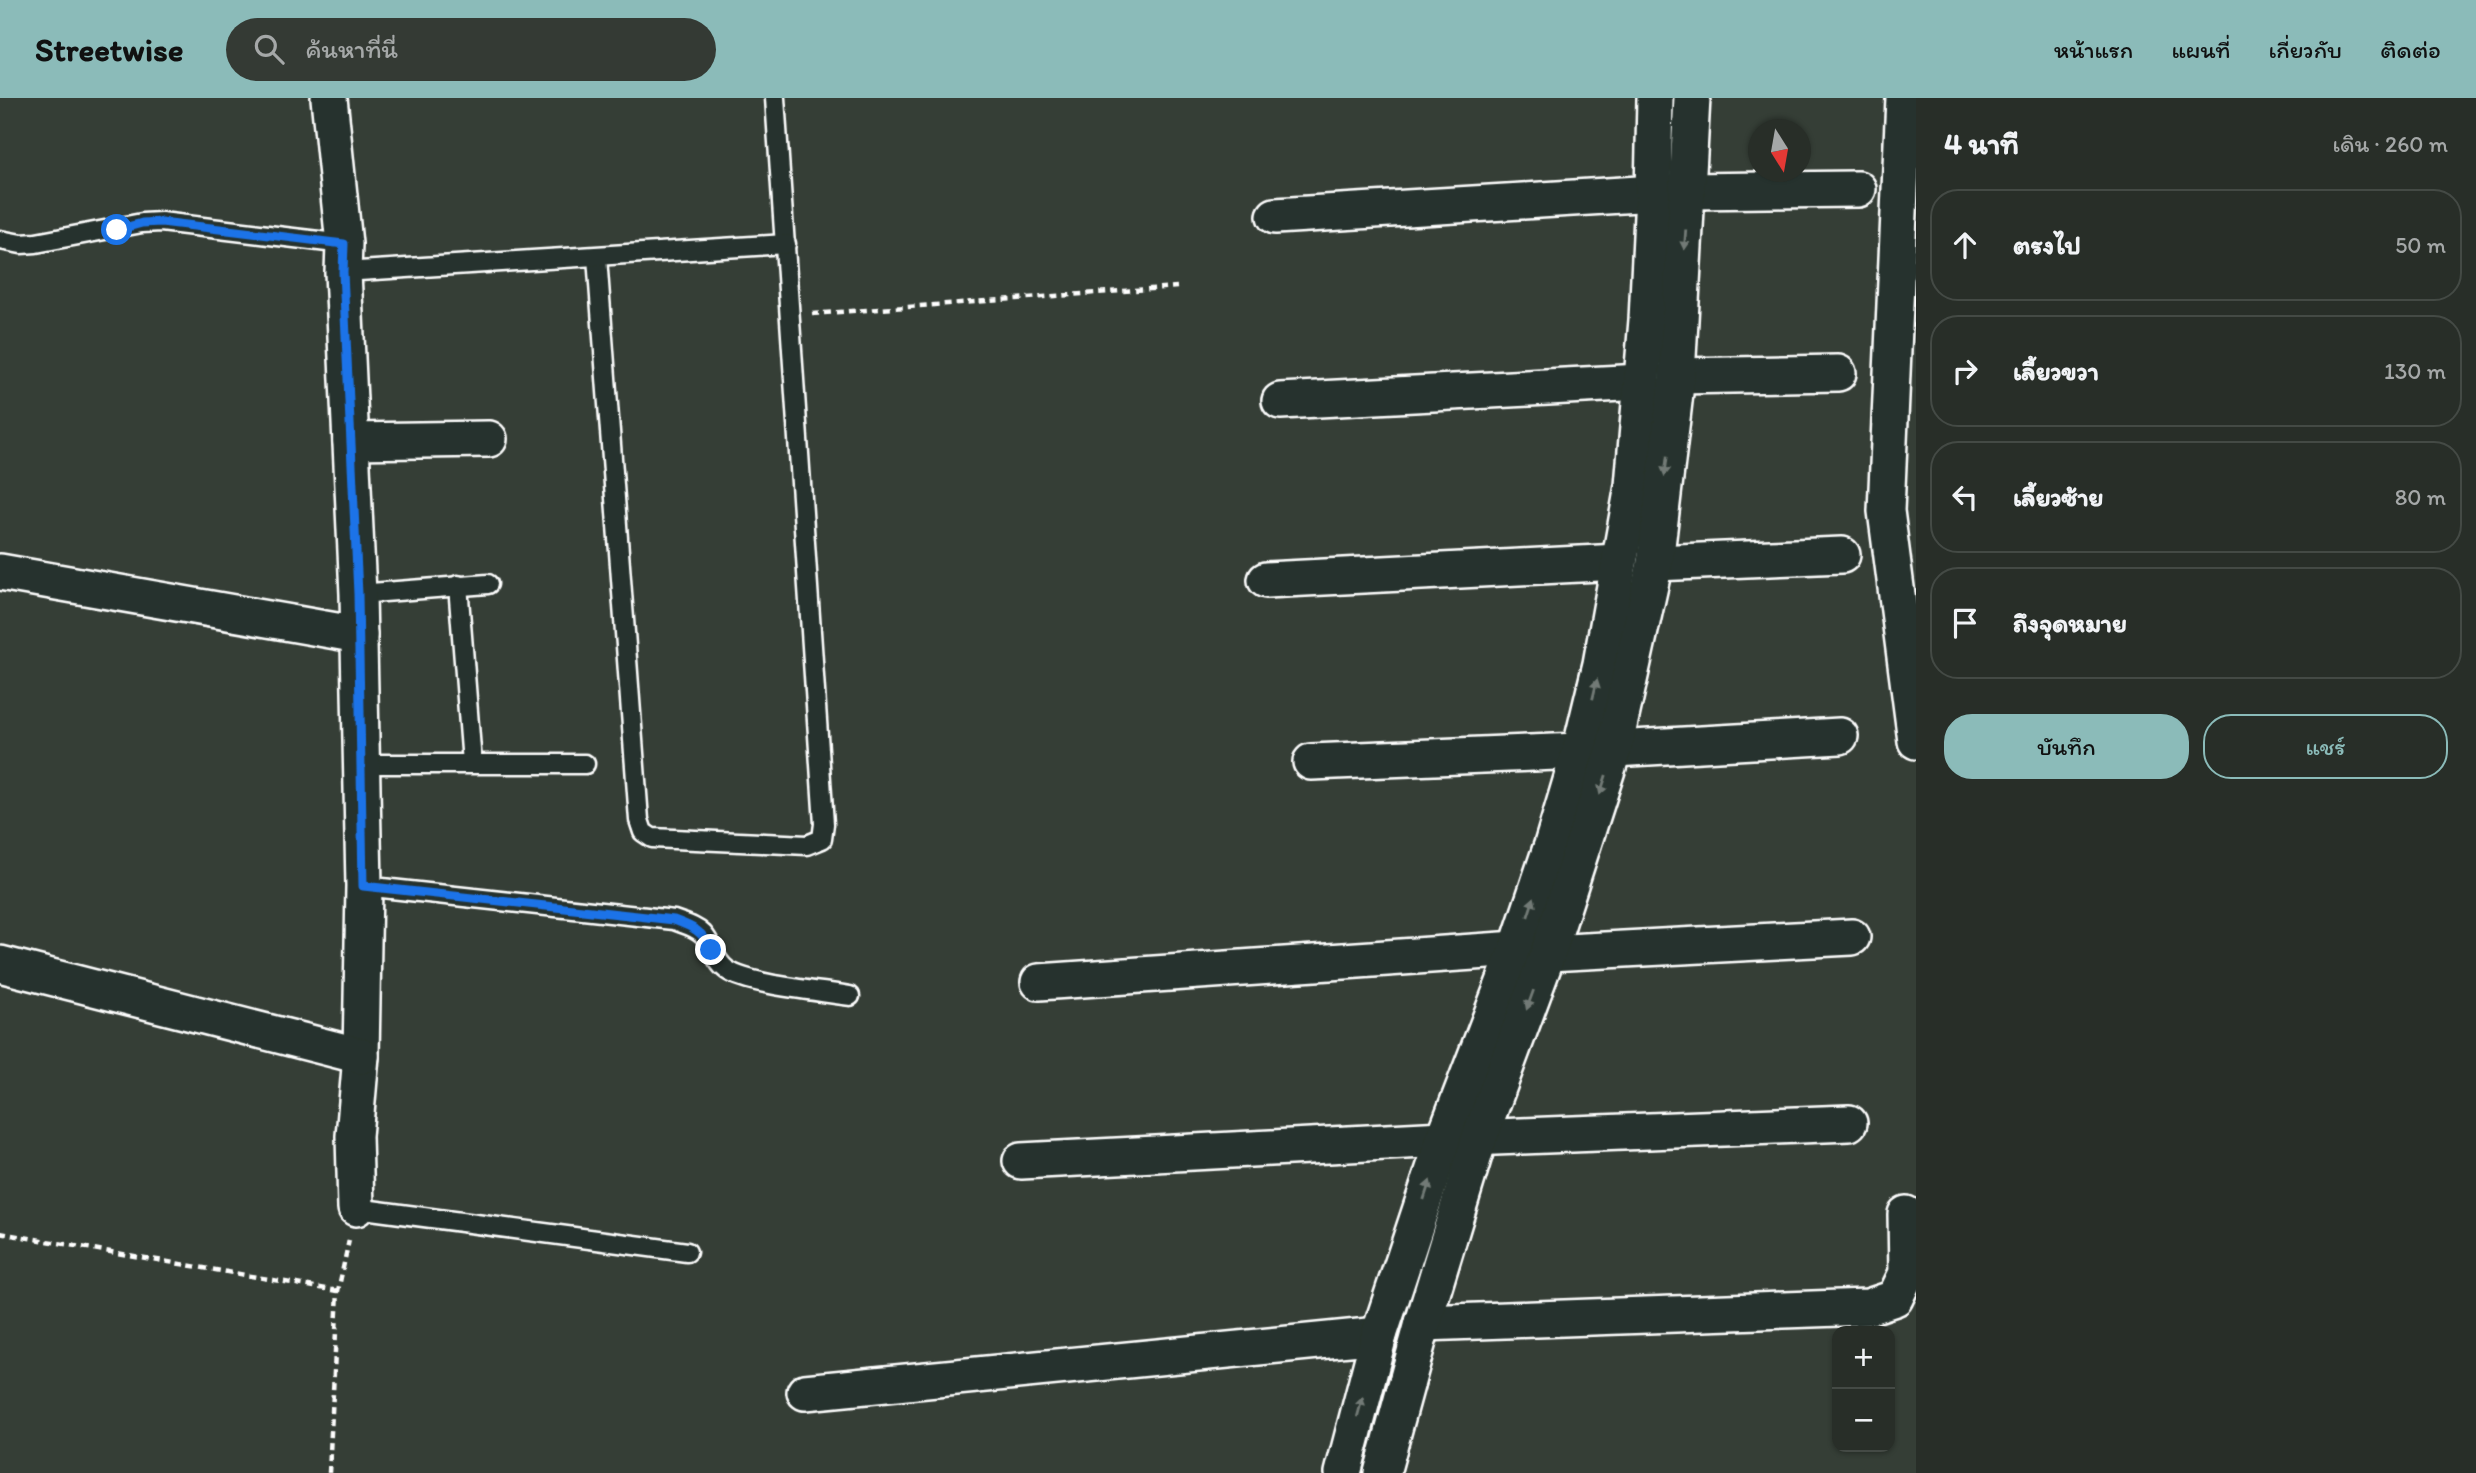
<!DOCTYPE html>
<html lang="th">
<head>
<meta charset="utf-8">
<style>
  body { margin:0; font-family:Itim,"Playpen Sans Thai",sans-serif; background:#343a34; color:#f1f3f6 }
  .controls { position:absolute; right:21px; bottom:21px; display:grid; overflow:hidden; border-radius:14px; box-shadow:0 2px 5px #0004 }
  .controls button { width:63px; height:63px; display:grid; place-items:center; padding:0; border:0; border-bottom:2px solid #444a45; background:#282e28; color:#f1f3f6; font:35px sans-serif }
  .compass { position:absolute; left:1748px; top:21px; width:63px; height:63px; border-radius:50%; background:#282e28; box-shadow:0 2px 5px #0004; rotate:169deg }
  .stop { position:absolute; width:21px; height:21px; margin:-16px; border:5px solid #1a73e8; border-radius:50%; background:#fff }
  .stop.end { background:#1a73e8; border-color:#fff; box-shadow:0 2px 7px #0008 }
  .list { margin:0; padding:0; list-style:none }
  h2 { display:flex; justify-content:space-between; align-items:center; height:91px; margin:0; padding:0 28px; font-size:30px }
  h2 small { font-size:23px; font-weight:400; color:#a5a8a8 }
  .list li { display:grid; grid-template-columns:46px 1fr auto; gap:21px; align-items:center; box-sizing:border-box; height:112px; margin:0 14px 14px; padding:0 14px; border:2px solid #444a45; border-radius:28px }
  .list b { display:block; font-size:26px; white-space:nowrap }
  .list em { font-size:23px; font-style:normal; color:#a5a8a8 }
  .actions { display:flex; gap:14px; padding:21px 28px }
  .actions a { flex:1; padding:16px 0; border:2px solid #8bbbb9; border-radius:28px; text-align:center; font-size:24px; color:#8bbbb9 }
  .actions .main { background:#8bbbb9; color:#111 }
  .icon { flex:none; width:38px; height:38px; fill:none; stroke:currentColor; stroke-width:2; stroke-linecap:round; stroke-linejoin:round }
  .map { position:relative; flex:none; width:1916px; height:1375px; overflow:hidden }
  header { display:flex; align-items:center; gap:42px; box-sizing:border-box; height:98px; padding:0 35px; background:#8bbbb9; color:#111 }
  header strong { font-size:33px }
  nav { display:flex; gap:38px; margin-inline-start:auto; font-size:24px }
  .search { width:490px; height:63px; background:#343a34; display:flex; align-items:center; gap:18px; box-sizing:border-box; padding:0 24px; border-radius:38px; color:#a5a8a8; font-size:26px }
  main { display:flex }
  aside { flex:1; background:#282e28 }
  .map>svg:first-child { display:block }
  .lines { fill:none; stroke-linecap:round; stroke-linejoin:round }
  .service-casing { stroke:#fff; stroke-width:23 }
  .minor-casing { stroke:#fff; stroke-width:40 }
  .path { stroke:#fff; stroke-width:4.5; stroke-dasharray:7 5; stroke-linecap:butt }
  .service { stroke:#26332d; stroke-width:18 }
  .minor { stroke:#26332d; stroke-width:35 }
  .oneway { fill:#727a76 }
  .route { stroke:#1a73e8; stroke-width:9 }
</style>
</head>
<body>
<header>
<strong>Streetwise</strong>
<div class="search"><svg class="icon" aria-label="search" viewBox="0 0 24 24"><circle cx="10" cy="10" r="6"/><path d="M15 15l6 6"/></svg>ค้นหาที่นี่</div>
<nav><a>หน้าแรก</a><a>แผนที่</a><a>เกี่ยวกับ</a><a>ติดต่อ</a></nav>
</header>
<main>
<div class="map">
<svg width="1916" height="1375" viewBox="0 0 1916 1375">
  <rect width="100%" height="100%" fill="#353e36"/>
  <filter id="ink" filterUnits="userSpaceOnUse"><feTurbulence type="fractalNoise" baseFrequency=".0143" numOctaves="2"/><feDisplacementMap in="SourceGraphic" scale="14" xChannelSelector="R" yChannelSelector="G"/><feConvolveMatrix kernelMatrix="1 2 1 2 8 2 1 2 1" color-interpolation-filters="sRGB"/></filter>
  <g filter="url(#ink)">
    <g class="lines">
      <g class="service-casing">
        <g id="service">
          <polyline points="0,142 21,146 36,145 142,125 161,124 344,146"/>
          <polyline points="597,159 639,722 643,734 652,740 807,747 822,741 824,726 775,0"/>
          <polyline points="343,174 786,146"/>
          <polyline points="458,487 472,665"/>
          <polyline points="358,496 488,486"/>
          <polyline points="360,666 585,666"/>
          <path d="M364 788 674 822C684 826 695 828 703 836 713 847 714 863 727 872 748 887 821 893 850 898"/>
          <polyline points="356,1110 687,1154"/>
        </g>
      </g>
      <g class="minor-casing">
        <g id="minor">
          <polyline points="329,0 344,146 343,174 358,496 364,788 361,958 354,1038 356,1110"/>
          <polyline points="1904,0 1886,413 1916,643"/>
          <polyline points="1275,118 1688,93 1858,91"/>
          <polyline points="1677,278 1838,275"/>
          <polyline points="1280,303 1642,284"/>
          <polyline points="351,343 489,341"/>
          <polyline points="1655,465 1842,457"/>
          <polyline points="0,474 359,537"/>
          <polyline points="1266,482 1619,464"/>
          <polyline points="1311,664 1580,653 1840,638"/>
          <polyline points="1548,855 1852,839"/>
          <polyline points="0,866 361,958"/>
          <polyline points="1039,884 1517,851"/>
          <polyline points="1021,1063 1444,1041 1849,1025"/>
          <polyline points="1423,1225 1868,1209 1895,1200 1907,1175 1906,1116"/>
          <polyline points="805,1294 1379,1237"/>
          <polyline points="1343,1375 1379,1237 1444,1041 1517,851 1552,747 1580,653 1601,566 1633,388 1647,222 1653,96 1655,0"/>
          <polyline points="1382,1375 1423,1225 1479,1041 1548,855 1614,650 1655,465 1677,278 1692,0"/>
        </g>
      </g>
      <g class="path">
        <polyline points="812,216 1177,189"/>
        <polyline points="0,1135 338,1193"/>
        <polyline points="329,1375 338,1193 349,1142"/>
      </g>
      <use href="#service" class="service"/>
      <use href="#minor" class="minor"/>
    </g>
    <defs><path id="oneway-solid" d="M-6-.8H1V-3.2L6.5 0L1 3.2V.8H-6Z" transform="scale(1.75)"/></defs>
    <g class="oneway">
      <use href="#oneway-solid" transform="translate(1685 142) rotate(94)"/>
      <use href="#oneway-solid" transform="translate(1666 368) rotate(97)"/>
      <use href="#oneway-solid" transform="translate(1595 591) rotate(-77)"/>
      <use href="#oneway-solid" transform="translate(1603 687) rotate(108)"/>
      <use href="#oneway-solid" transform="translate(1531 809) rotate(-72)"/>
      <use href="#oneway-solid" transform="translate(1530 902) rotate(110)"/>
      <use href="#oneway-solid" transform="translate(1427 1092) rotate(-72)"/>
      <use href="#oneway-solid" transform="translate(1360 1309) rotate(-75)"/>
    </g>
  </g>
  <g class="lines" filter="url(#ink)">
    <path class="route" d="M117 132 142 125 161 124 344 146 343 174 358 496 363 788 674 822C693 829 703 833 711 852"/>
  </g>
</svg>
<div class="controls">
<button>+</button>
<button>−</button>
</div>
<svg class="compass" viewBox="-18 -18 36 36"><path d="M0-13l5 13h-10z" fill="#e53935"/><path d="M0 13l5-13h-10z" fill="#a5a8a8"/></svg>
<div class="stop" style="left:117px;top:132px"></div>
<div class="stop end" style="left:711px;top:852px"></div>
</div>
<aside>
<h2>4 นาที<small>เดิน · 260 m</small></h2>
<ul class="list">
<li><svg class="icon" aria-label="ahead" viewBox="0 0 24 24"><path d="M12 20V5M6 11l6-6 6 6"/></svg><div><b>ตรงไป</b></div><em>50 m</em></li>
<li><svg class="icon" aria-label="right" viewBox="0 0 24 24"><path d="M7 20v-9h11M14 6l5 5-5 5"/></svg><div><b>เลี้ยวขวา</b></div><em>130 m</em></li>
<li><svg class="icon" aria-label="left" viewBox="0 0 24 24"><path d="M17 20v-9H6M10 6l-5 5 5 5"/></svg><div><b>เลี้ยวซ้าย</b></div><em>80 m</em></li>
<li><svg class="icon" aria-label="arrive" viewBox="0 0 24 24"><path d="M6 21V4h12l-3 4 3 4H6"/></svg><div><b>ถึงจุดหมาย</b></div></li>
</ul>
<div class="actions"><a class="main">บันทึก</a><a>แชร์</a></div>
</aside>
</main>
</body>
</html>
